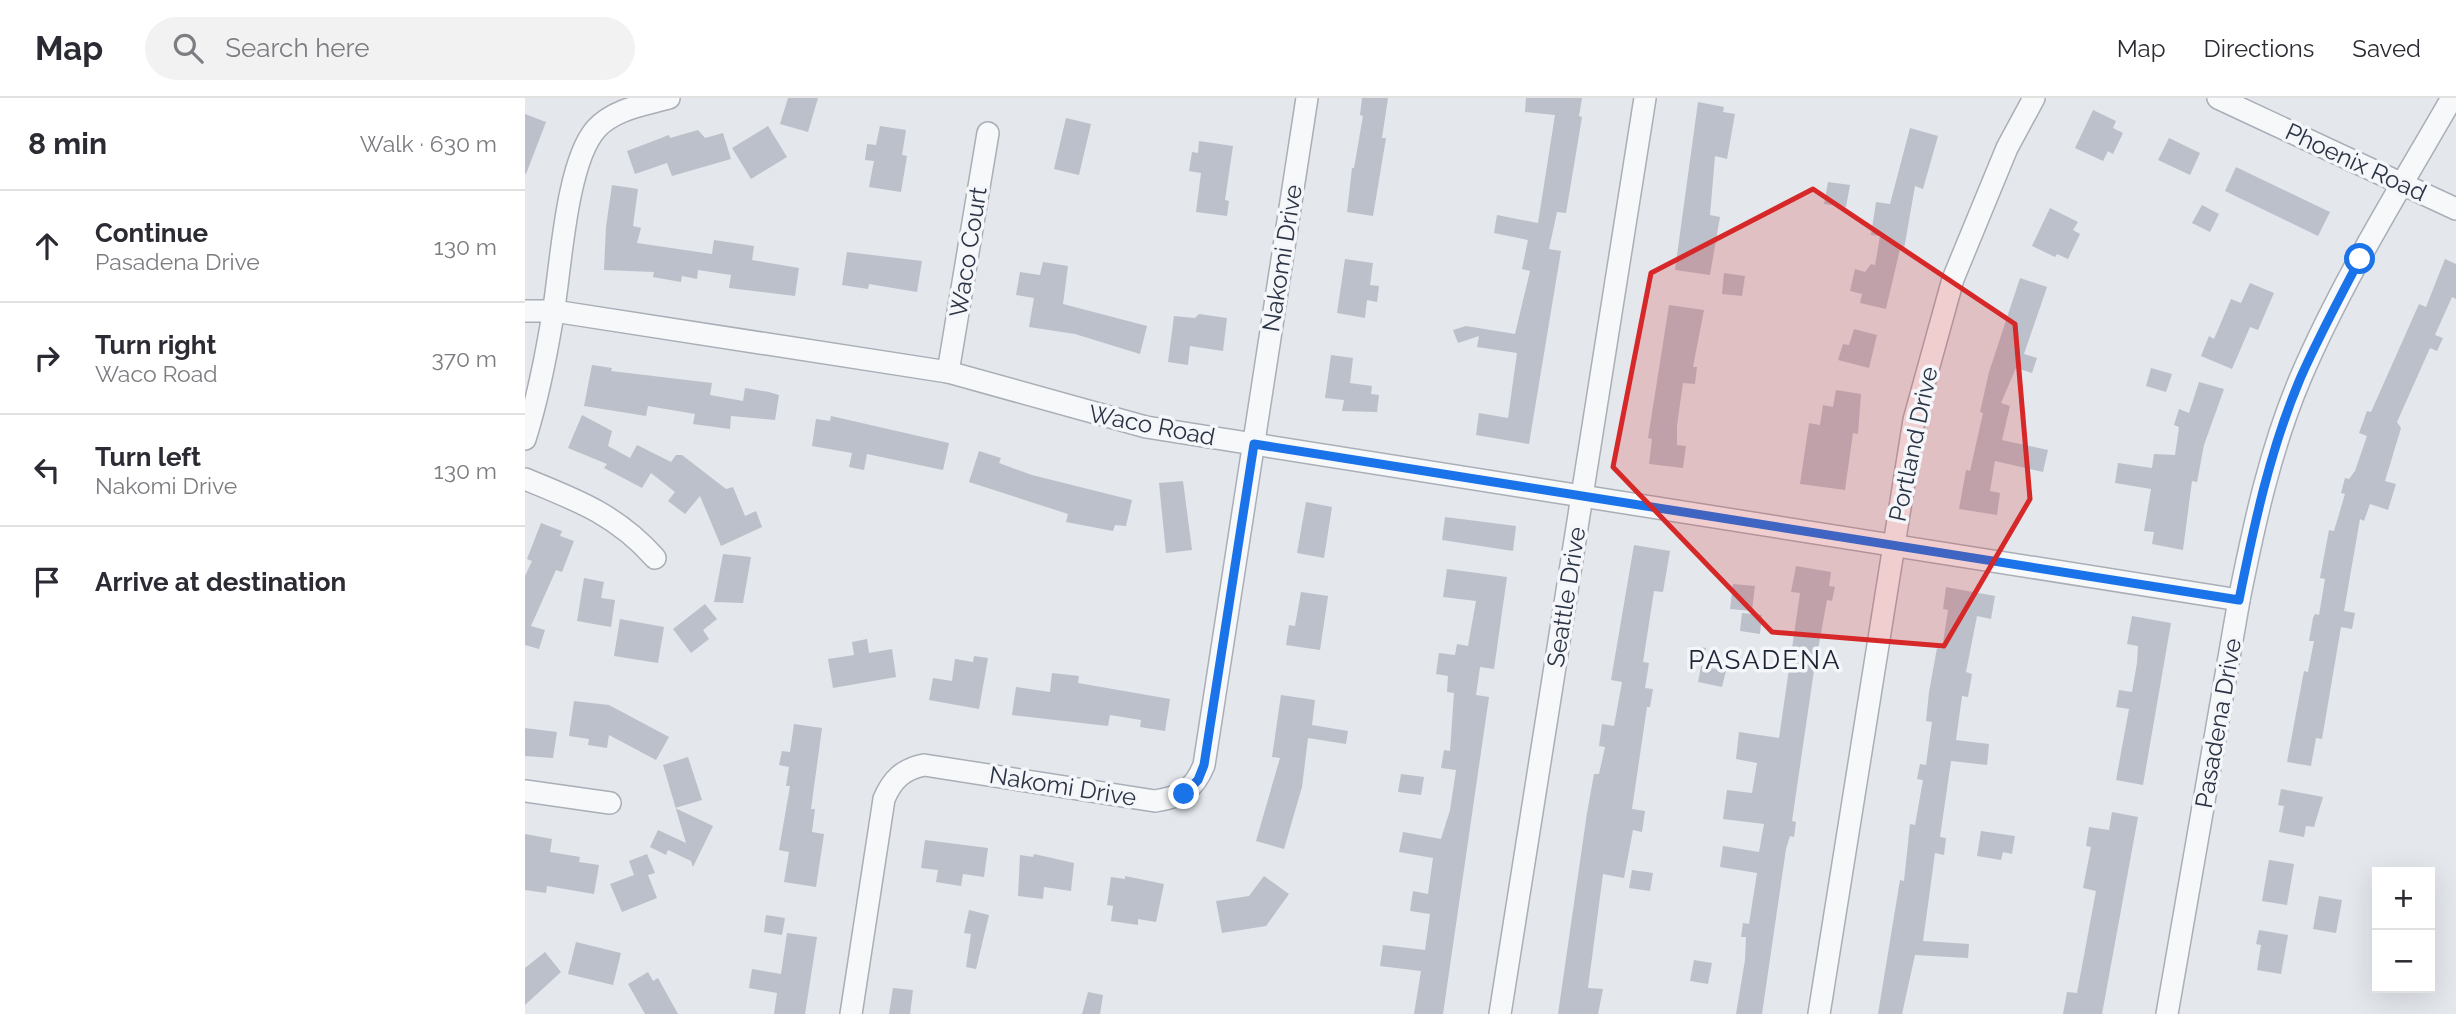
<!DOCTYPE html>
<html lang="en">
<head>
<meta charset="utf-8">
<style>
  body { margin:0; font-family:Raleway,sans-serif; background:#f2f2f3; color:#2b2b33 }
  .controls { position:absolute; right:21px; bottom:21px; display:grid; overflow:hidden; border-radius:0px; box-shadow:0 7px 28px #0002 }
  .controls button { width:63px; height:63px; display:grid; place-items:center; padding:0; border:0; border-bottom:2px solid #e1e1e2; background:#fff; color:#2b2b33; font:35px sans-serif }
  .stop { position:absolute; width:21px; height:21px; margin:-16px; border:5px solid #1a73e8; border-radius:50%; background:#fff }
  .stop.end { background:#1a73e8; border-color:#fff; box-shadow:0 2px 7px #0008 }
  .list { margin:0; padding:0; list-style:none }
  h2 { display:flex; justify-content:space-between; align-items:center; height:91px; margin:0; padding:0 28px; font-size:30px }
  h2 small { font-size:23px; font-weight:400; color:#7c7c81 }
  .list li { display:grid; grid-template-columns:46px 1fr auto; gap:21px; align-items:center; box-sizing:border-box; height:112px; padding:0 28px; border-top:2px solid #e1e1e2 }
  .list b { display:block; font-size:26px; white-space:nowrap }
  .list p { margin:0; font-size:23px; white-space:nowrap; color:#7c7c81 }
  .list em { font-size:23px; font-style:normal; color:#7c7c81 }
  .icon { flex:none; width:38px; height:38px; fill:none; stroke:currentColor; stroke-width:2; stroke-linecap:round; stroke-linejoin:round }
  .map { position:relative; flex:none; width:1931px; height:916px; overflow:hidden }
  header { display:flex; align-items:center; gap:42px; box-sizing:border-box; height:98px; padding:0 35px; background:#fff; border-bottom:2px solid #e1e1e2 }
  header strong { font-size:33px }
  nav { display:flex; gap:38px; margin-inline-start:auto; font-size:24px }
  .search { width:490px; height:63px; background:#f2f2f3; display:flex; align-items:center; gap:18px; box-sizing:border-box; padding:0 24px; border-radius:38px; color:#7c7c81; font-size:26px }
  main { display:flex }
  aside { flex:1; background:#fff }
  .map>svg:first-child { display:block }
  .building { fill:#bbc0ca }
  .lines { fill:none; stroke-linecap:round; stroke-linejoin:round }
  .minor-casing { stroke:#a9aeb7; stroke-width:24 }
  .minor { stroke:#f7f8fa; stroke-width:21 }
  .route { stroke:#1a73e8; stroke-width:9 }
  .marked { fill:#d62828; fill-opacity:0.2; stroke:#d62828; stroke-width:5; stroke-linejoin:round }
  .labels { text-anchor:middle; dominant-baseline:central; stroke-width:7; stroke-linejoin:round; paint-order:stroke }
  .street-label { font-size:24px; fill:#2b3445; stroke:#f4f6f9 }
  .neighbourhood-label { font-size:26px; letter-spacing:2px; fill:#1d2536; stroke:#f4f6f9 }
</style>
</head>
<body>
<header>
<strong>Map</strong>
<div class="search"><svg class="icon" aria-label="search" viewBox="0 0 24 24"><circle cx="10" cy="10" r="6"/><path d="M15 15l6 6"/></svg>Search here</div>
<nav><a>Map</a><a>Directions</a><a>Saved</a></nav>
</header>
<main>
<aside>
<h2>8 min<small>Walk · 630 m</small></h2>
<ul class="list">
<li><svg class="icon" aria-label="ahead" viewBox="0 0 24 24"><path d="M12 20V5M6 11l6-6 6 6"/></svg><div><b>Continue</b><p>Pasadena Drive</p></div><em>130 m</em></li>
<li><svg class="icon" aria-label="right" viewBox="0 0 24 24"><path d="M7 20v-9h11M14 6l5 5-5 5"/></svg><div><b>Turn right</b><p>Waco Road</p></div><em>370 m</em></li>
<li><svg class="icon" aria-label="left" viewBox="0 0 24 24"><path d="M17 20v-9H6M10 6l-5 5 5 5"/></svg><div><b>Turn left</b><p>Nakomi Drive</p></div><em>130 m</em></li>
<li><svg class="icon" aria-label="arrive" viewBox="0 0 24 24"><path d="M6 21V4h12l-3 4 3 4H6"/></svg><div><b>Arrive at destination</b></div></li>
</ul>
</aside>
<div class="map">
<svg width="1931" height="916" viewBox="0 0 1931 916">
  <rect width="100%" height="100%" fill="#e4e7ec"/>
  <g class="building">
    <polygon points="263,0 293,0 283,34 255,26"/>
    <polygon points="837,0 863,0 857,40 861,40 848,118 822,114 827,70 829,70 838,18 835,17"/>
    <polygon points="1001,0 1057,0 1054,18 1057,19 1041,115 1032,114 1024,151 1036,153 1004,346 951,337 954,315 983,320 992,255 952,249 954,238 933,245 928,232 941,228 990,236 1005,173 997,171 1003,142 969,135 972,117 1013,125 1030,17 1000,14"/>
    <polygon points="1173,4 1199,9 1198,14 1210,16 1202,61 1190,58 1185,117 1195,119 1185,177 1150,172"/>
    <polygon points="1568,12 1591,23 1588,30 1598,35 1588,56 1583,53 1578,63 1550,50"/>
    <polygon points="0,16 21,24 1,76 0,75"/>
    <polygon points="541,20 566,26 554,77 529,71"/>
    <polygon points="243,28 262,59 226,81 207,50"/>
    <polygon points="355,28 381,32 377,57 382,58 376,94 344,89 349,63 340,62 342,46 351,47"/>
    <polygon points="1385,30 1413,38 1398,91 1390,88 1379,151 1375,151 1361,211 1335,205 1337,196 1325,193 1330,171 1340,174 1346,166 1350,167 1355,138 1346,137 1351,104 1365,106"/>
    <polygon points="173,32 180,40 198,35 206,61 147,78 142,65 110,76 102,53 144,37 145,40"/>
    <polygon points="1644,40 1675,55 1665,77 1633,62"/>
    <polygon points="674,43 708,48 700,102 704,103 702,118 671,114 676,75 664,73 667,54 673,55"/>
    <polygon points="1711,69 1805,114 1793,138 1700,93"/>
    <polygon points="1303,84 1325,87 1321,109 1299,106"/>
    <polygon points="87,87 113,91 108,128 116,130 112,145 187,156 189,142 229,148 227,162 274,170 270,198 204,190 206,177 173,172 172,181 157,178 156,184 128,179 129,174 79,172 81,129"/>
    <polygon points="1677,107 1694,116 1685,134 1667,125"/>
    <polygon points="1525,110 1553,124 1548,132 1555,136 1543,161 1532,156 1530,159 1507,148"/>
    <polygon points="322,154 397,163 392,194 344,186 343,191 317,187"/>
    <polygon points="820,161 848,165 845,187 854,188 852,204 842,202 840,220 812,215"/>
    <polygon points="1920,161 1931,166 1931,201 1927,199 1910,237 1918,240 1912,253 1905,250 1872,324 1876,330 1860,383 1871,386 1863,412 1845,406 1839,423 1835,421 1819,513 1830,515 1827,531 1816,529 1797,641 1791,640 1786,668 1762,664 1779,573 1783,574 1789,543 1784,543 1788,520 1790,516 1794,517 1800,481 1795,480 1804,432 1809,433 1820,396 1816,395 1820,380 1824,381 1830,373 1842,338 1834,335 1842,313 1846,314 1894,206 1901,209"/>
    <polygon points="518,164 543,168 538,206 622,228 615,256 550,236 504,229 509,200 491,197 495,174 515,177"/>
    <polygon points="1199,175 1220,178 1217,198 1197,196"/>
    <polygon points="1495,180 1522,189 1499,256 1512,260 1507,275 1491,270 1476,305 1485,308 1477,342 1523,352 1518,374 1470,363 1465,393 1475,395 1472,417 1434,411 1441,372 1445,373 1458,315 1455,314 1464,274"/>
    <polygon points="1725,185 1749,195 1733,232 1725,229 1707,271 1676,258 1684,238 1689,241 1706,201 1716,205"/>
    <polygon points="1144,207 1179,212 1168,269 1172,269 1170,286 1158,285 1152,328 1152,347 1161,348 1158,370 1124,366 1127,341 1123,340"/>
    <polygon points="674,216 702,220 698,253 665,248 663,267 643,264 649,218 670,220"/>
    <polygon points="1329,231 1352,237 1344,270 1313,262 1318,246 1324,247"/>
    <polygon points="806,257 828,260 825,285 847,288 846,296 854,297 852,314 817,313 819,302 800,300"/>
    <polygon points="67,267 87,270 86,273 187,285 185,297 218,303 220,290 244,294 254,297 250,322 206,318 205,331 168,326 170,316 123,308 121,318 59,308"/>
    <polygon points="1626,270 1647,276 1641,294 1621,288"/>
    <polygon points="1674,284 1699,291 1679,347 1672,384 1667,383 1658,452 1627,446 1629,434 1619,433 1626,391 1590,385 1593,365 1627,370 1629,356 1650,357 1654,329 1649,327 1654,311 1664,315"/>
    <polygon points="1311,292 1336,296 1333,336 1328,335 1320,392 1275,386 1284,325 1295,327 1298,307 1308,309"/>
    <polygon points="57,317 87,333 83,348 105,360 112,347 146,364 151,357 157,357 201,391 208,389 220,418 231,413 237,429 196,448 175,398 160,416 143,403 150,394 126,375 117,390 79,370 82,366 43,350"/>
    <polygon points="306,318 424,345 418,372 342,356 339,372 324,369 327,355 287,348 291,321 305,323"/>
    <polygon points="454,353 476,360 474,365 507,377 607,402 601,428 590,427 588,433 541,424 543,416 444,384"/>
    <polygon points="658,383 667,452 641,455 634,385"/>
    <polygon points="781,404 807,409 799,460 772,455"/>
    <polygon points="920,419 991,428 988,453 917,442"/>
    <polygon points="16,425 37,433 35,438 49,443 37,474 31,472 6,528 20,532 14,551 0,547 0,478 7,463 2,461"/>
    <polygon points="1109,447 1145,453 1138,494 1129,493 1118,564 1124,565 1120,590 1128,591 1125,609 1122,609 1107,711 1120,713 1117,734 1108,732 1099,780 1078,776 1063,890 1078,891 1073,916 1033,916 1062,715 1069,676 1074,676 1080,649 1074,648 1077,626 1089,628 1097,584 1086,582"/>
    <polygon points="198,456 226,459 218,505 189,504"/>
    <polygon points="1271,468 1306,474 1304,488 1310,489 1307,503 1302,502 1288,579 1267,723 1271,724 1269,739 1265,738 1261,751 1237,916 1211,916 1220,862 1221,839 1216,839 1218,825 1224,826 1232,775 1195,769 1198,748 1234,754 1239,726 1198,721 1202,692 1227,695 1232,665 1211,661 1214,634 1254,640 1275,495 1266,494"/>
    <polygon points="922,471 982,479 969,571 955,569 951,597 964,599 918,916 889,916 896,873 855,868 858,847 900,852 905,816 885,813 888,793 903,796 908,760 874,754 878,734 916,741 925,712 931,672 916,670 919,652 925,653 929,595 922,594 923,578 911,576 914,555 930,557 932,546 943,548 951,503 918,499"/>
    <polygon points="59,480 79,484 76,500 90,502 86,529 52,523"/>
    <polygon points="1208,486 1230,488 1227,513 1205,511"/>
    <polygon points="1421,489 1470,498 1466,521 1452,518 1441,574 1447,576 1443,599 1437,598 1431,642 1464,646 1462,667 1426,663 1415,739 1421,740 1419,757 1410,755 1398,843 1444,846 1443,860 1390,857 1377,916 1353,916 1375,782 1379,783 1385,726 1390,727 1398,682 1392,681 1395,666 1401,667 1407,624 1401,623 1404,594 1412,550 1417,551 1423,512 1418,511"/>
    <polygon points="776,494 803,498 795,552 761,547 764,527 770,528"/>
    <polygon points="180,506 192,521 178,532 184,541 166,555 148,531"/>
    <polygon points="1217,515 1237,517 1235,536 1215,533"/>
    <polygon points="1607,518 1646,525 1618,687 1591,682 1604,611 1591,609 1594,592 1607,594 1612,565 1613,548 1602,546"/>
    <polygon points="95,521 139,529 133,565 89,558"/>
    <polygon points="342,541 344,555 367,551 371,579 308,590 303,561 329,557 327,544"/>
    <polygon points="1164,548 1181,550 1179,565 1162,563"/>
    <polygon points="449,558 463,560 454,611 404,602 408,580 427,583 430,561 448,564"/>
    <polygon points="1176,568 1201,573 1197,589 1173,584"/>
    <polygon points="527,575 554,578 553,585 645,601 640,633 615,629 616,622 585,617 583,628 487,617 491,589 525,594"/>
    <polygon points="756,597 790,602 787,627 823,633 821,646 783,640 777,689 759,751 731,743 755,660 747,659"/>
    <polygon points="49,603 84,607 144,639 131,662 84,637 82,650 63,647 64,641 44,638"/>
    <polygon points="269,626 297,630 286,711 290,711 287,734 299,736 291,789 259,784 264,754 254,752 265,688 261,688 264,669 254,667 257,653 265,654"/>
    <polygon points="0,630 32,634 28,660 0,658"/>
    <polygon points="163,659 177,702 150,710 188,728 168,769 166,763 143,752 141,757 125,749 133,732 161,745 138,667"/>
    <polygon points="876,676 899,679 896,697 873,694"/>
    <polygon points="1756,691 1798,699 1789,729 1781,728 1779,739 1754,734 1759,708 1753,707"/>
    <polygon points="1587,714 1613,719 1577,916 1538,916 1542,894 1552,895 1571,793 1558,790 1566,749 1561,748 1564,729 1584,732"/>
    <polygon points="1456,733 1490,738 1487,756 1478,754 1476,762 1452,758"/>
    <polygon points="0,736 27,741 25,754 55,759 54,764 74,767 69,796 22,788 21,795 0,792"/>
    <polygon points="400,742 463,750 459,779 438,776 436,788 411,784 413,772 396,770"/>
    <polygon points="122,756 130,775 123,777 132,800 97,814 85,786 109,777 104,763"/>
    <polygon points="509,756 549,765 546,793 519,789 518,801 493,798 495,757 508,759"/>
    <polygon points="1744,762 1769,766 1762,807 1737,803"/>
    <polygon points="1107,772 1128,775 1125,793 1104,790"/>
    <polygon points="600,778 639,786 631,824 613,821 613,827 586,823 588,808 582,807 586,779 600,781"/>
    <polygon points="739,778 764,796 741,828 697,835 691,803 724,798"/>
    <polygon points="1794,798 1817,802 1811,835 1788,831"/>
    <polygon points="444,812 464,817 451,871 441,869 446,836 439,835"/>
    <polygon points="241,817 260,820 257,837 239,834"/>
    <polygon points="1734,832 1763,837 1756,876 1732,872 1736,847 1731,846"/>
    <polygon points="262,835 292,839 280,916 249,916 252,895 224,890 227,871 256,876"/>
    <polygon points="51,844 96,855 88,887 43,876"/>
    <polygon points="20,854 36,874 0,907 0,870"/>
    <polygon points="1169,862 1187,865 1183,886 1165,883"/>
    <polygon points="123,874 128,883 133,880 153,916 120,916 103,886"/>
    <polygon points="368,890 388,892 385,916 364,916"/>
    <polygon points="563,894 578,897 575,916 557,916"/>
  </g>
  <g class="lines">
    <g class="minor-casing">
      <g id="minor">
        <polyline points="1693,0 1931,111"/>
        <polyline points="0,213 29,213 423,274 621,329 1714,502"/>
        <polyline points="423,274 463,35"/>
        <path d="M0 341C13 300 21 259 28 216 36 169 41 65 71 31 89 11 119 7 144 0"/>
        <path d="M0 381C52 402 92 417 130 460"/>
        <polyline points="0,693 85,705"/>
        <path d="M326 916 359 701C367 682 378 671 399 667L630 703C656 699 669 692 679 667L782 0"/>
        <polyline points="975,916 1120,0"/>
        <polyline points="1294,916 1389,322 1428,181 1482,50 1509,0"/>
        <path d="M1642 916 1714 502C1729 427 1745 352 1775 281 1817 183 1874 92 1927 0"/>
      </g>
    </g>
    <use href="#minor" class="minor"/>
  </g>
  <g class="lines">
    <path class="route" d="M659 696 673 682 679 667 729 346 1714 502C1729 427 1745 352 1775 281 1793 240 1814 201 1835 161"/>
  </g>
  <path class="marked" d="M1288 91 1490 226 1505 401 1419 548 1247 534 1088 369 1126 175Z"/>
  <g class="labels">
    <g class="street-label">
      <text transform="translate(1831 64) rotate(25)">Phoenix Road</text>
      <text transform="translate(443 154) rotate(-81)">Waco Court</text>
      <text transform="translate(757 160) rotate(-81)">Nakomi Drive</text>
      <text transform="translate(627 327) rotate(11)">Waco Road</text>
      <text transform="translate(1388 346) rotate(-78)">Portland Drive</text>
      <text transform="translate(1041 499) rotate(-81)">Seattle Drive</text>
      <text transform="translate(1693 625) rotate(-80)">Pasadena Drive</text>
      <text transform="translate(538 688) rotate(9)">Nakomi Drive</text>
    </g>
    <g class="neighbourhood-label">
      <text x="1240" y="562">PASADENA</text>
    </g>
  </g>
</svg>
<div class="controls">
<button>+</button>
<button>−</button>
</div>
<div class="stop" style="left:1835px;top:161px"></div>
<div class="stop end" style="left:659px;top:696px"></div>
</div>
</main>
</body>
</html>
